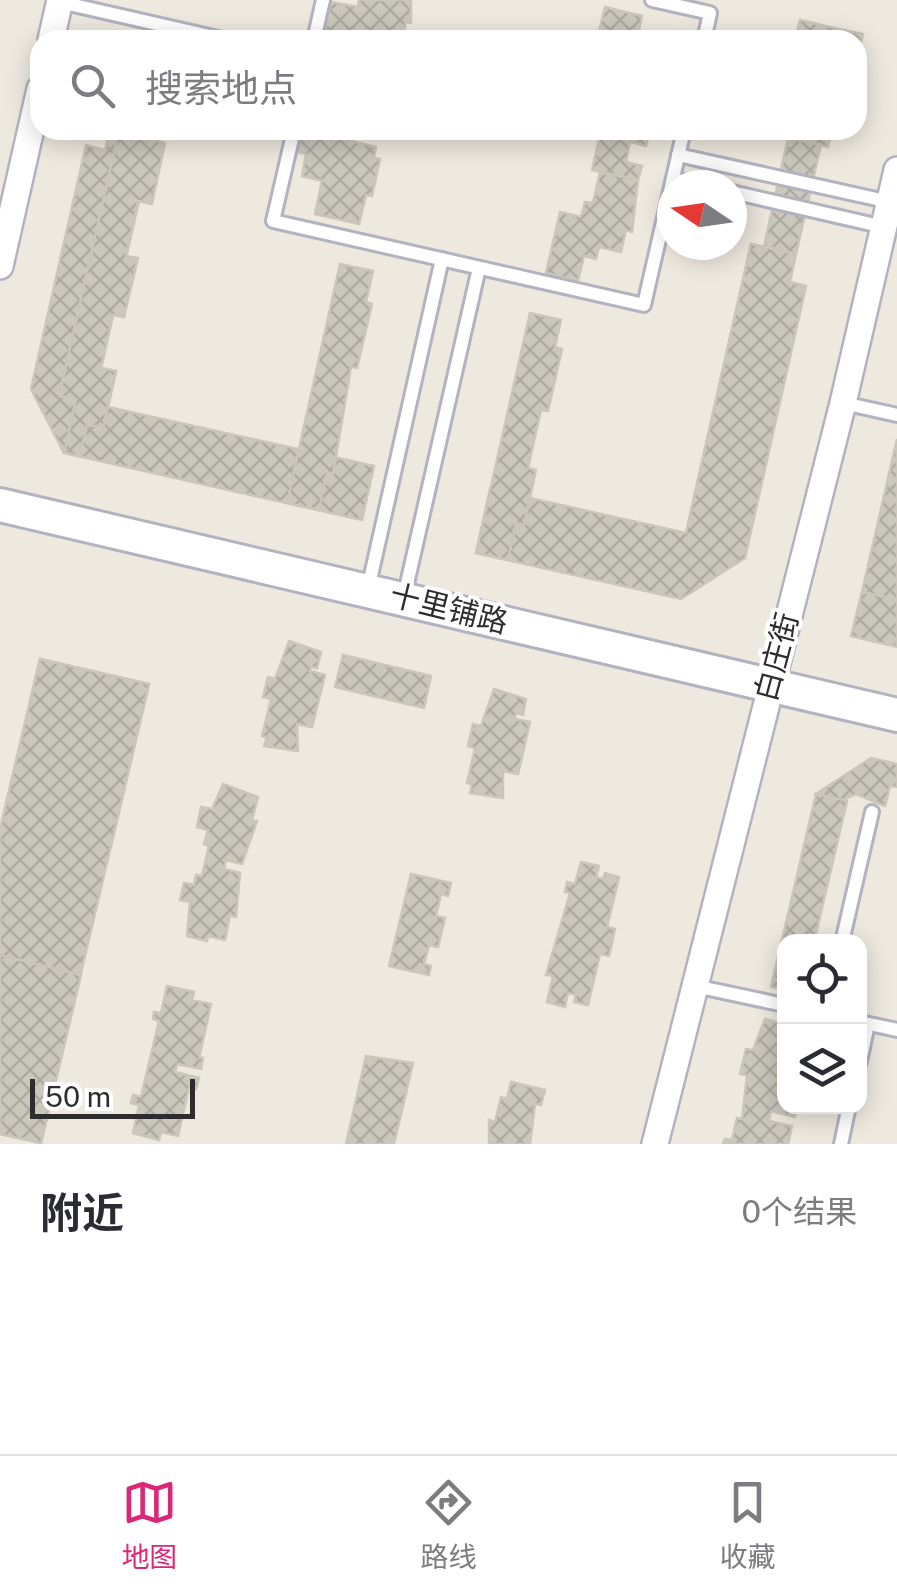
<!DOCTYPE html>
<html lang="zh">
<head>
<meta charset="utf-8">
<style>
  body { margin:0; font-family:"Public Sans","Noto Sans SC",sans-serif; background:#f7f7f7; color:#2b2b33 }
  .controls { position:absolute; right:30px; bottom:30px; display:grid; overflow:hidden; border-radius:20px; box-shadow:0 5px 25px #0003 }
  .controls button { width:90px; height:90px; display:grid; place-items:center; padding:0; border:0; border-bottom:2px solid #e1e1e2; background:#fff; color:#2b2b33; font:50px sans-serif }
  .compass { position:absolute; left:657px; top:170px; width:90px; height:90px; border-radius:50%; background:#fff; box-shadow:0 5px 25px #0003; rotate:283deg }
  .scale { position:absolute; left:30px; bottom:25px; width:165px; box-sizing:border-box; padding-left:10px; border:5px solid #2d2d2d; border-top:0; font-size:28px; line-height:35px; white-space:nowrap; color:#2d2d2d; -webkit-text-stroke:8px #fff; paint-order:stroke }
  .list { margin:0; padding:0; list-style:none }
  h2 { display:flex; justify-content:space-between; align-items:center; height:130px; margin:0; padding:0 40px; font-size:42px }
  h2 small { font-size:32px; font-weight:400; color:#7c7c81 }
  .icon { flex:none; width:55px; height:55px; fill:none; stroke:currentColor; stroke-width:2; stroke-linecap:round; stroke-linejoin:round }
  .map { position:relative; flex:none; width:897px; height:1144px; overflow:hidden }
  .search { position:absolute; background:#fff; box-shadow:0 5px 25px #0003; left:30px; right:30px; top:30px; height:110px; display:flex; align-items:center; gap:25px; box-sizing:border-box; padding:0 35px; border-radius:30px; color:#7c7c81; font-size:38px }
  .sheet { height:310px; background:#fff }
  nav { display:flex; justify-content:space-around; align-items:center; box-sizing:border-box; height:140px; border-top:2px solid #e1e1e2; background:#fff; font-size:28px; color:#7c7c81 }
  nav a { display:grid; justify-items:center; gap:5px }
  nav .on { color:#db2777 }
  .map>svg:first-child { display:block }
  .building { fill:url(#building-cross-hatch); stroke:#cac6b8; stroke-width:2.5 }
  .lines { fill:none; stroke-linecap:round; stroke-linejoin:round }
  .service-casing { stroke:#b3b3c0; stroke-width:18 }
  .minor-casing { stroke:#b3b3c0; stroke-width:30 }
  .tertiary-casing { stroke:#b3b3c0; stroke-width:38 }
  .service { stroke:#fff; stroke-width:12 }
  .minor { stroke:#fff; stroke-width:25 }
  .tertiary { stroke:#fff; stroke-width:32 }
  .labels { text-anchor:middle; dominant-baseline:central; stroke-width:8; stroke-linejoin:round; paint-order:stroke }
  .street-label { font-size:30px; fill:#2d2d2d; stroke:#fff }
</style>
</head>
<body>
<div class="map">
<svg width="897" height="1144" viewBox="0 0 897 1144">
  <defs>
    <pattern id="building-cross-hatch" width="8" height="8" patternUnits="userSpaceOnUse" patternTransform="scale(2.5)"><rect width="8" height="8" fill="#cac7bd"/><path d="M0 0l8 8M0 8l8-8" fill="none" stroke="#aeaba3"/></pattern>
  </defs>
  <rect width="100%" height="100%" fill="#eee9df"/>
  <g class="building">
    <polygon points="359,0 411,0 411,23 406,22 403,39 379,34 377,40 323,40 331,2 358,7"/>
    <polygon points="605,7 642,16 637,40 597,40"/>
    <polygon points="800,20 834,28 832,40 795,40"/>
    <polygon points="834,28 863,34 857,59 857,40 832,40"/>
    <polygon points="110,130 155,130 101,368 116,371 108,407 374,466 362,520 64,453 31,389 86,145 105,150"/>
    <polygon points="119,130 155,130 153,140 165,143 152,204 138,201 126,256 138,258 124,317 113,315 101,368 116,371 103,428 87,424 80,456 64,453 76,399 59,396"/>
    <polygon points="302,130 345,130 343,139 376,147 374,158 380,159 372,196 366,195 359,224 315,214 322,181 302,176 306,154 297,152"/>
    <polygon points="601,130 650,131 646,146 630,142 626,162 642,166 638,180 592,170"/>
    <polygon points="775,130 811,130 808,142 774,134"/>
    <polygon points="811,130 832,130 828,147 808,142"/>
    <polygon points="788,138 821,145 796,254 764,246"/>
    <polygon points="600,172 638,180 632,232 626,230 621,252 599,247 596,259 584,256 578,281 546,273 560,212 581,217 585,202 593,203"/>
    <polygon points="751,244 785,251 778,280 787,282 774,341 765,339 752,397 761,399 748,457 739,455 727,507 735,509 723,565 691,558 684,589 651,582 662,533 685,538"/>
    <polygon points="751,244 796,254 790,282 806,286 745,558 681,599 476,553 490,489 686,533"/>
    <polygon points="340,264 373,271 366,302 372,304 357,368 351,367 333,474 327,472 319,510 287,503"/>
    <polygon points="530,313 561,320 555,347 562,349 548,411 541,410 528,468 536,470 524,525 516,523 508,560 476,553"/>
    <polygon points="897,439 897,600 862,592"/>
    <polygon points="862,592 897,600 897,647 851,636"/>
    <polygon points="289,641 321,652 317,668 311,667 310,671 325,675 312,727 297,724 298,751 264,746 267,737 262,736 271,699 263,697 268,677 275,679"/>
    <polygon points="343,655 431,676 424,708 335,687"/>
    <polygon points="40,659 149,684 111,846 2,821"/>
    <polygon points="40,659 149,684 41,1143 0,1134 0,830"/>
    <polygon points="494,689 526,699 523,715 516,713 515,719 530,722 518,774 503,771 503,798 470,793 472,784 467,783 475,748 468,746 473,724 481,726"/>
    <polygon points="871,758 897,764 897,787 890,786 885,806 856,794 843,800 816,794"/>
    <polygon points="223,784 258,797 252,820 257,821 242,864 226,860 224,869 240,873 236,917 230,915 225,940 208,936 207,941 187,936 190,902 180,900 184,883 194,885 196,875 202,876 209,846 204,844 208,830 197,827 201,807 212,809"/>
    <polygon points="816,794 847,801 814,942 784,942 784,990 771,987"/>
    <polygon points="581,862 599,866 596,877 603,879 605,873 619,877 607,927 615,929 609,956 600,954 588,1005 574,1002 576,995 568,993 565,1007 547,1002 553,976 546,975 570,893 565,892 567,882 575,884"/>
    <polygon points="411,874 451,883 448,896 441,894 436,916 445,918 438,947 429,945 424,964 431,966 429,975 389,966"/>
    <polygon points="0,955 81,975 41,1143 0,1134"/>
    <polygon points="167,986 194,992 192,1000 211,1004 199,1058 203,1058 201,1069 177,1064 175,1072 199,1078 196,1089 189,1087 178,1136 161,1132 159,1140 133,1133 139,1105 131,1103 133,1095 141,1097 159,1021 153,1019 154,1012 161,1013"/>
    <polygon points="765,1019 784,1024 784,1106 797,1106 795,1117 771,1111 769,1121 792,1126 788,1144 723,1144 725,1139 732,1140 737,1118 742,1119 747,1075 740,1074 746,1049 753,1050"/>
    <polygon points="366,1056 413,1063 394,1144 346,1144"/>
    <polygon points="511,1082 545,1090 541,1105 535,1104 530,1144 489,1144 489,1120 495,1122 501,1097 507,1099"/>
  </g>
  <g class="lines">
    <g class="service-casing">
      <g id="service">
        <polyline points="652,0 710,13 704,40"/>
        <polyline points="60,2 227,40"/>
        <polyline points="314,40 323,0"/>
        <polyline points="294,130 273,221 644,305 684,130"/>
        <polyline points="678,155 890,202"/>
        <polyline points="673,179 700,185"/>
        <polyline points="732,192 884,227"/>
        <polyline points="843,403 897,415"/>
        <polyline points="368,589 442,259"/>
        <polyline points="404,597 479,268"/>
        <polyline points="842,942 872,812"/>
        <polyline points="695,986 784,1005"/>
        <polyline points="860,1022 897,1030"/>
        <polyline points="860,1062 868,1024"/>
        <polyline points="841,1144 849,1106"/>
      </g>
    </g>
    <g class="minor-casing">
      <g id="minor">
        <polyline points="51,40 60,0"/>
        <polyline points="0,266 40,89"/>
        <polyline points="655,1144 843,403 897,170"/>
      </g>
    </g>
    <g class="tertiary-casing">
      <polyline id="tertiary" points="0,505 897,715"/>
    </g>
    <use href="#service" class="service"/>
    <use href="#minor" class="minor"/>
    <use href="#tertiary" class="tertiary"/>
  </g>
  <g class="labels">
    <g class="street-label">
      <text transform="translate(449 608) rotate(14)">十里铺路</text>
      <text transform="translate(776 657) rotate(-75)">白庄街</text>
    </g>
  </g>
</svg>
<div class="controls">
<button><svg class="icon" aria-label="locate" viewBox="0 0 24 24"><circle cx="12" cy="12" r="6"/><path d="M12 2v4M12 18v4M2 12h4M18 12h4"/></svg></button>
<button><svg class="icon" aria-label="layers" viewBox="0 0 24 24"><path d="M12 4l9 5-9 5-9-5zM3 14l9 5 9-5"/></svg></button>
</div>
<svg class="compass" viewBox="-18 -18 36 36"><path d="M0-13l5 13h-10z" fill="#e53935"/><path d="M0 13l5-13h-10z" fill="#7c7c81"/></svg>
<div class="scale">50 m</div>
<div class="search"><svg class="icon" aria-label="search" viewBox="0 0 24 24"><circle cx="10" cy="10" r="6"/><path d="M15 15l6 6"/></svg>搜索地点</div>
</div>
<section class="sheet">
<h2>附近<small>0个结果</small></h2>
<ul class="list">
</ul>
</section>
<nav>
<a class="on"><svg class="icon" aria-label="map" viewBox="0 0 24 24"><path d="M3 6l6-2 6 2 6-2v14l-6 2-6-2-6 2zM9 4v14M15 6v14"/></svg>地图</a>
<a><svg class="icon" aria-label="directions" viewBox="0 0 24 24"><path d="M12 3l9 9-9 9-9-9zM9 14v-3h6M13 9l2 2-2 2"/></svg>路线</a>
<a><svg class="icon" aria-label="saved" viewBox="0 0 24 24"><path d="M7 4h10v16l-5-4-5 4z"/></svg>收藏</a>
</nav>
</body>
</html>
